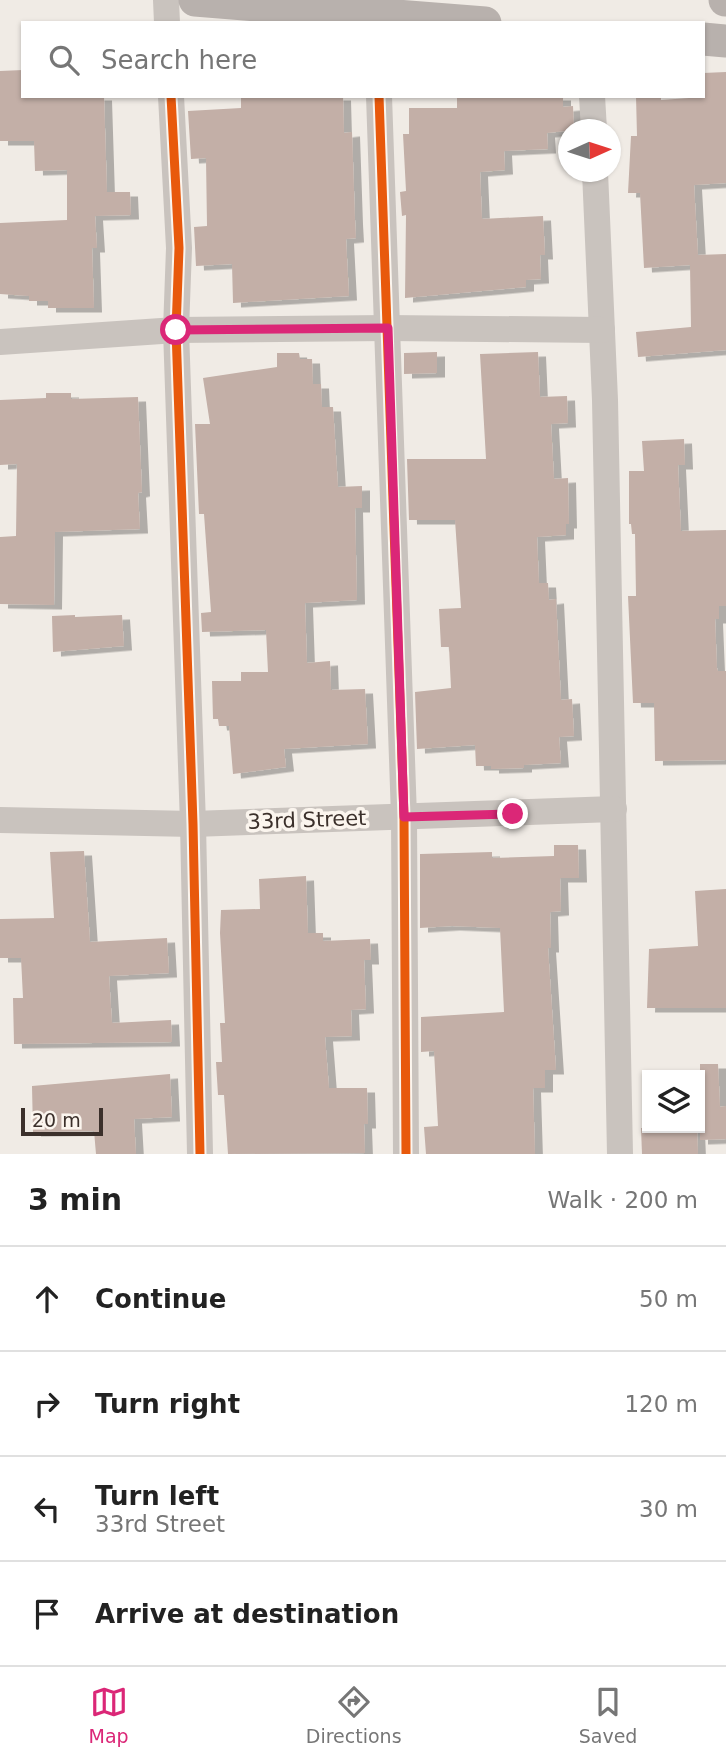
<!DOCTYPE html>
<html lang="en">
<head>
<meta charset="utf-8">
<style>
  body { margin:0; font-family:"DejaVu Sans",sans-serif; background:#f6f6f6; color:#222 }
  .controls { position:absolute; right:21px; bottom:21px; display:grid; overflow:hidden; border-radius:0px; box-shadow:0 2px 5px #0004 }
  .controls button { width:63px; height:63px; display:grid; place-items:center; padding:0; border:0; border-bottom:2px solid #e0e0e0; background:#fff; color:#222; font:35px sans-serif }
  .compass { position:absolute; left:558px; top:119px; width:63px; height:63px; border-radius:50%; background:#fff; box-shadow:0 2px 5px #0004; rotate:87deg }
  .scale { position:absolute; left:21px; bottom:18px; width:82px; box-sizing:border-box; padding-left:7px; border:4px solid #3b302b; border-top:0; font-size:19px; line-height:24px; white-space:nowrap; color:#3b302b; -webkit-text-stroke:5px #fbf5ee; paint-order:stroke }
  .stop { position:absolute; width:21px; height:21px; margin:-16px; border:5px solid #db2777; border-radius:50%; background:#fff }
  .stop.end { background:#db2777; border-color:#fff; box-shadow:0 2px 7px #0008 }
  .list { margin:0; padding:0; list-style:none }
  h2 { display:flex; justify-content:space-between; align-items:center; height:91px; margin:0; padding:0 28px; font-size:30px }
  h2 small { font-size:23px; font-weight:400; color:#767676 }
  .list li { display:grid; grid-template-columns:46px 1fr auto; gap:21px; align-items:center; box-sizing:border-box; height:105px; padding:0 28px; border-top:2px solid #e0e0e0 }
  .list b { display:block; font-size:26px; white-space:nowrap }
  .list p { margin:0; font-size:23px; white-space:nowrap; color:#767676 }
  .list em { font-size:23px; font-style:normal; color:#767676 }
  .icon { flex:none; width:38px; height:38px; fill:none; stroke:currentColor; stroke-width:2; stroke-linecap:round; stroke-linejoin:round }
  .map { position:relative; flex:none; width:726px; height:1154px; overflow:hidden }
  .search { position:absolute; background:#fff; box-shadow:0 2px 5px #0004; left:21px; right:21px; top:21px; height:77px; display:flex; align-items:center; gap:18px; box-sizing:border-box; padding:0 24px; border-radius:0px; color:#767676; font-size:26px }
  .sheet { height:511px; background:#fff }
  nav { display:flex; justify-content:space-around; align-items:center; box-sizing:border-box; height:98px; border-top:2px solid #e0e0e0; background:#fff; font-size:19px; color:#767676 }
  nav a { display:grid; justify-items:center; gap:4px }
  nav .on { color:#db2777 }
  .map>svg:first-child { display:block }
  .building { fill:#c3afa7; filter:url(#shadow) }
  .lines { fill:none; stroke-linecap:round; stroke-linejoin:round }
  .minor { stroke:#c9c3be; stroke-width:26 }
  .major { stroke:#b8b1ad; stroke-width:33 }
  .cycleway-casing { stroke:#fbf5ee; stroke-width:13 }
  .cycleway { stroke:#e8590c; stroke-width:9 }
  .route { stroke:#db2777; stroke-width:9 }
  .labels { text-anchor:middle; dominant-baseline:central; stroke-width:7; stroke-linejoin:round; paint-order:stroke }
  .street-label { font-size:21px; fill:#3b302b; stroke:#fbf5ee }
</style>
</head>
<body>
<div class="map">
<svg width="726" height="1154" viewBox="0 0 726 1154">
  <defs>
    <filter id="shadow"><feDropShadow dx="8" dy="4.5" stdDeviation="0" flood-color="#0004"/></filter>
  </defs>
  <rect width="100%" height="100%" fill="#f0ebe5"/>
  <g class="building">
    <polygon points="23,70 23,96 104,96 107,192 130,192 131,215 95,216 97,248 92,248 94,308 48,308 48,301 29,301 29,296 0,294 0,223 67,220 67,170 35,171 34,141 0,141 0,71"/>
    <polygon points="726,72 726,183 694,185 698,255 726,254 726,350 638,357 636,332 691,327 690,265 644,268 640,193 628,193 631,136 637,136 636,96 661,96 661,100 703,97 703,73"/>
    <polygon points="241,96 343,96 344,133 352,132 355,220 356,238 346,239 349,296 233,303 232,264 196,266 194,227 207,226 206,158 191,159 188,111 241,108"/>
    <polygon points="457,96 563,96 563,107 573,106 574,130 547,133 548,149 504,151 505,170 480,172 482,219 543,216 545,255 540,255 541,279 526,280 526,287 405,298 406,215 402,216 400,192 406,191 403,134 409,134 409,108 457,108"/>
    <polygon points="437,352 437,373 404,374 404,353"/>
    <polygon points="538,352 540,397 567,396 568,423 551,424 554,479 568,478 569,524 566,524 566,535 537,537 539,583 548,583 549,600 556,599 561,700 572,699 574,736 559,737 561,763 524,765 524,768 491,769 491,766 476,766 475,745 417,749 415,692 451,688 449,647 441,647 439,609 461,608 455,520 409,520 407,459 486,459 480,354"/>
    <polygon points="277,353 299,353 300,359 312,359 313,384 321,384 322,407 333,407 338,487 362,486 362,508 355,508 357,600 305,603 307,663 330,661 331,690 365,689 368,744 284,749 286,767 233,774 229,726 219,726 218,719 213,719 212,681 241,681 241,672 268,672 266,630 202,632 201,613 211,612 204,514 199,514 195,424 210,424 203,378 277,367"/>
    <polygon points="46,393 71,393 71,399 138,397 142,492 138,493 140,529 55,532 54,605 0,604 0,537 16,536 17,464 0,465 0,400 46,398"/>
    <polygon points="684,439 685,465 678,465 681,531 726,530 726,606 719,606 719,619 715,619 717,668 718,671 726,671 726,760 655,761 654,703 633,703 628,596 636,596 635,534 632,534 631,524 629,524 629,471 644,471 642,441"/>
    <polygon points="75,615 75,617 122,615 124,646 53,652 52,616"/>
    <polygon points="554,845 578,845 579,878 560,878 561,911 550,912 551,948 548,948 556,1070 545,1070 545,1088 533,1088 535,1154 426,1154 424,1127 438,1126 434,1051 421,1052 421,1017 504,1012 500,928 452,926 420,928 420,854 492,852 492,858 554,856"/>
    <polygon points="84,851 90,942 167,938 169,973 109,976 112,1023 171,1020 172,1042 14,1044 13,998 23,998 21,958 0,958 0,919 54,918 50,852"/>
    <polygon points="306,876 308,933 323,933 323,941 370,939 371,960 364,960 366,1009 351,1010 352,1036 325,1037 329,1088 367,1088 368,1124 364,1124 365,1153 228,1154 224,1095 218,1095 216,1062 222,1062 220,1023 225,1023 220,933 221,910 260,909 259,879"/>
    <polygon points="726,889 726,1008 647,1008 649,949 698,946 695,891"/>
    <polygon points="700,1064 718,1064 720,1107 726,1106 726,1139 700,1140"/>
    <polygon points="170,1074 172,1117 134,1119 136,1154 96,1154 94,1131 33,1132 32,1086"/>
    <polygon points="641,1128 697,1128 698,1154 642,1154"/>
  </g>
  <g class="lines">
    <g class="minor">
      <polyline points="166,0 167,23"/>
      <polyline points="171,96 179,248 176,330 193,824 200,1154"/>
      <polyline points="379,96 404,817 406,1154"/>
      <polyline points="592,96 594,130"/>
      <polyline points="595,172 605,400 620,1154"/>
      <polyline points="0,342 176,330 388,328 602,330"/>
      <polyline points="0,820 193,824 614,809"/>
    </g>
    <g class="major">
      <polyline points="195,0 485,23"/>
      <polyline points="725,0 726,0"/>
      <polyline points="703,39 726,41"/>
    </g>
    <g class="cycleway-casing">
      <g id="cycleway">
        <polyline points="171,96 179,248 176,330 193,824 200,1154"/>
        <polyline points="379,96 404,817 406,1154"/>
      </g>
    </g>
    <use href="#cycleway" class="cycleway"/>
  </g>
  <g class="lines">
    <polyline class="route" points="176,330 388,328 404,817 513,814"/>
  </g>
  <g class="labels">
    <g class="street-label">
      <text transform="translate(307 820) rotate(-2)">33rd Street</text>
    </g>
  </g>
</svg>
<div class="controls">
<button><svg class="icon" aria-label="layers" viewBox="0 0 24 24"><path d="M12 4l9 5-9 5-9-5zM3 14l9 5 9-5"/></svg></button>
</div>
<svg class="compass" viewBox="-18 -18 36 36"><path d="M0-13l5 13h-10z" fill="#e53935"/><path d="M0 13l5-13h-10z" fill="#767676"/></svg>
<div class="scale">20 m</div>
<div class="stop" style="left:176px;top:330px"></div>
<div class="stop end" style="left:513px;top:814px"></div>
<div class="search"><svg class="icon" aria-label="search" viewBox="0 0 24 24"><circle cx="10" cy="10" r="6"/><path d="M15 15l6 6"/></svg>Search here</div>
</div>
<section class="sheet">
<h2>3 min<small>Walk · 200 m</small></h2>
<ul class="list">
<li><svg class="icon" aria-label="ahead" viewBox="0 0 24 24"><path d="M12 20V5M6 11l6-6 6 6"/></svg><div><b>Continue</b></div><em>50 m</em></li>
<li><svg class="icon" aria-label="right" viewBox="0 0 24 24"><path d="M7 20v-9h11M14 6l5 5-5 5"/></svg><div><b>Turn right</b></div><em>120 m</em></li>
<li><svg class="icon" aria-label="left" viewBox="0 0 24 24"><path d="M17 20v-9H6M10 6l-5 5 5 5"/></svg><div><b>Turn left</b><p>33rd Street</p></div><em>30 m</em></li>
<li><svg class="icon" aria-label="arrive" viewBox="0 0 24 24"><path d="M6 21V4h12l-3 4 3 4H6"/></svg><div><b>Arrive at destination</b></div></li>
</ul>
</section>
<nav>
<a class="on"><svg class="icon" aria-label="map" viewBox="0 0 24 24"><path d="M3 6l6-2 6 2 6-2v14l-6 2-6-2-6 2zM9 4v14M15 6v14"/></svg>Map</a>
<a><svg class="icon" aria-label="directions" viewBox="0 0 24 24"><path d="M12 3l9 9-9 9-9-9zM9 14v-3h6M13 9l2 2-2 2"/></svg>Directions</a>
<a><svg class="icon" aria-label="saved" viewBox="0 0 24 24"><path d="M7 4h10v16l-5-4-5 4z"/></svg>Saved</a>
</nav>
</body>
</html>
